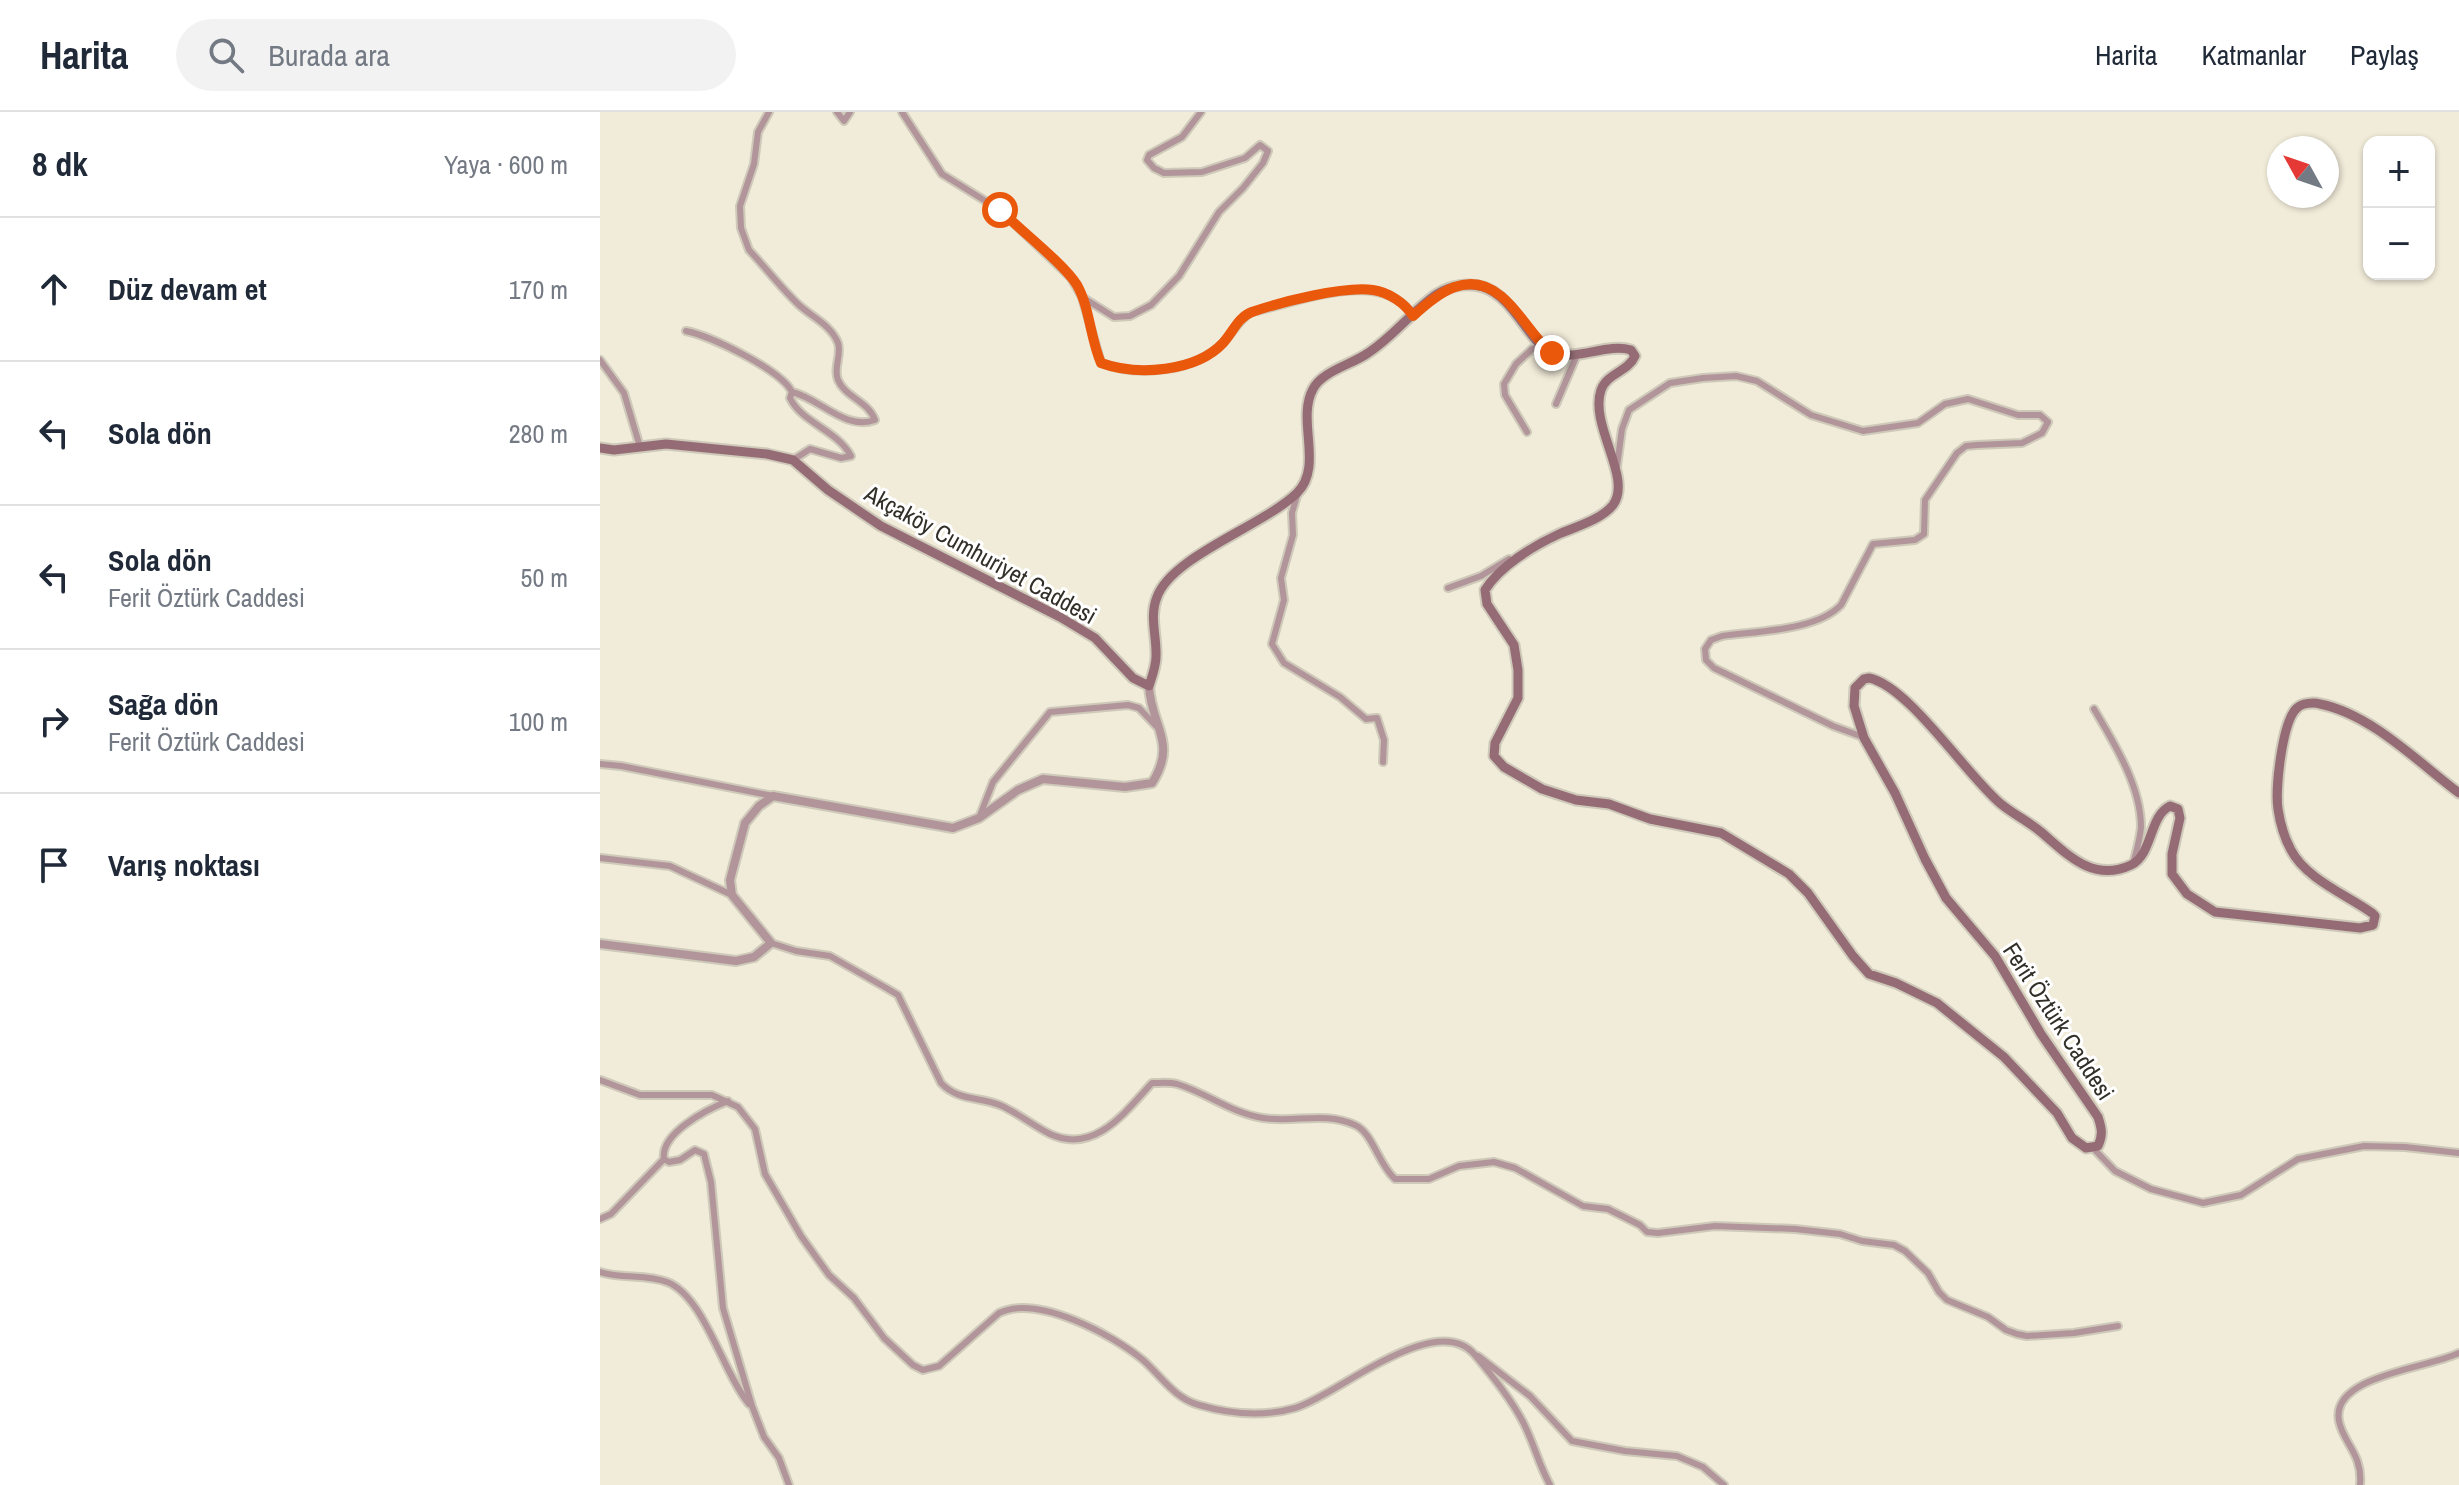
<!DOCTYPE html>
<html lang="tr">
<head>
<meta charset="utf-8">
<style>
  body { margin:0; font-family:"Archivo Narrow",sans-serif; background:#f2f2f3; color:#1f2937 }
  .controls { position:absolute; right:24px; top:24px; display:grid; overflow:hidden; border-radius:16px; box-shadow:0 2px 6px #0004 }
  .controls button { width:72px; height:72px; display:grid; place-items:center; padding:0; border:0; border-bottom:2px solid #e0e1e3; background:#fff; color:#1f2937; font:40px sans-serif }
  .compass { position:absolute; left:1667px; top:24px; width:72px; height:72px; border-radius:50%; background:#fff; box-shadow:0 2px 6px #0004; rotate:310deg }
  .stop { position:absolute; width:24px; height:24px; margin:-18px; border:6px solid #ea580c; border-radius:50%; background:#fff }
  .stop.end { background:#ea580c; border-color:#fff; box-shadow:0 2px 8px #0008 }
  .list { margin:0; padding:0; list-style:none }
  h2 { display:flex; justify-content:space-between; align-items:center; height:104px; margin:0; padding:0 32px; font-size:34px }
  h2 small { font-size:26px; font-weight:400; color:#747a83 }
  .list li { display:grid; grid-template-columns:52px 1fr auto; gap:24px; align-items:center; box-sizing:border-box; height:144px; padding:0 32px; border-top:2px solid #e0e1e3 }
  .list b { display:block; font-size:30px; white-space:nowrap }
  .list p { margin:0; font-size:26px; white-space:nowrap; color:#747a83 }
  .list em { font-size:26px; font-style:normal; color:#747a83 }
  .icon { flex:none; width:44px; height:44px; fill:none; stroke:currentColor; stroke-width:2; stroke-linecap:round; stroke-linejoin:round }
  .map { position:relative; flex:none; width:1859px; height:1373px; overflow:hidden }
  header { display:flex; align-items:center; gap:48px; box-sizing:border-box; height:112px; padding:0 40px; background:#fff; border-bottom:2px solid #e0e1e3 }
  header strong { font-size:38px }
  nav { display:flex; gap:44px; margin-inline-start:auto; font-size:28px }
  .search { width:560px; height:72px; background:#f2f2f3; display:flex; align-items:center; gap:20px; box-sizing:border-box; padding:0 28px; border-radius:44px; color:#747a83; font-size:30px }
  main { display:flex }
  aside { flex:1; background:#fff }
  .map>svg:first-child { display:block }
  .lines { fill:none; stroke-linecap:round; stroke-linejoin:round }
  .minor-casing { stroke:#cec9b9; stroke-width:10 }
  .tertiary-casing { stroke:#cec9b9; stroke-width:12 }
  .secondary-casing { stroke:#cec9b9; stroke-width:13 }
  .minor { stroke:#b2959b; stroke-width:6 }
  .tertiary { stroke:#b2959b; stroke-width:8 }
  .secondary { stroke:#956c75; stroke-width:9 }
  .route { stroke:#ea580c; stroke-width:10 }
  .labels { text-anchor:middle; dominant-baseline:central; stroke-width:6; stroke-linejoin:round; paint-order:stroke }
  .street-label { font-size:24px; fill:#312f28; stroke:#fff }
</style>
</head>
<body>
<header>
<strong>Harita</strong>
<div class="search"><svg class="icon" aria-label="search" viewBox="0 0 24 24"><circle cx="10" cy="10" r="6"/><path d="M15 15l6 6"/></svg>Burada ara</div>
<nav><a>Harita</a><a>Katmanlar</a><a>Paylaş</a></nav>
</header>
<main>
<aside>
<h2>8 dk<small>Yaya · 600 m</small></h2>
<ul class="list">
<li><svg class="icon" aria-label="ahead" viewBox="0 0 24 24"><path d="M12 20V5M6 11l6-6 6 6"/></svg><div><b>Düz devam et</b></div><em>170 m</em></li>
<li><svg class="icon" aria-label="left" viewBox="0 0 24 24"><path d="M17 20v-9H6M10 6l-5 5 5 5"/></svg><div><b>Sola dön</b></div><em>280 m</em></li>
<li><svg class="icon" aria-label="left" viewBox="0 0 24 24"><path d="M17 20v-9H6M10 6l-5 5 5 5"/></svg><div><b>Sola dön</b><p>Ferit Öztürk Caddesi</p></div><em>50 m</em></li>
<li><svg class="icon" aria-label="right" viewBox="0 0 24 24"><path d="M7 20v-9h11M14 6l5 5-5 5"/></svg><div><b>Sağa dön</b><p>Ferit Öztürk Caddesi</p></div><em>100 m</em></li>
<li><svg class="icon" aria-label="arrive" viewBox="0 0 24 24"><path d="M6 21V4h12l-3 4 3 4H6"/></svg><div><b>Varış noktası</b></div></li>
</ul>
</aside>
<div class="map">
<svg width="1859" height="1373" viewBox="0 0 1859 1373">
  <rect width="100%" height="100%" fill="#f1ebd9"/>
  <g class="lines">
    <g class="minor-casing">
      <g id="minor">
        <path d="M169 0 158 20 154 52 140 94 141 116 149 138C166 156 181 176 199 193 212 205 231 213 238 231 242 243 233 256 238 268 245 285 268 289 275 308 245 319 219 286 192 280L190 286C202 311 237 318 251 344L241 346 210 337 193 348"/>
        <polyline points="237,0 244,9 250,0"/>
        <path d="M302 0 342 62 400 98 471 166 482 185 501 251C538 265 592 260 621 233 632 222 638 209 651 200 696 192 782 153 813 204"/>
        <polyline points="482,185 514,205 530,204 551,193 579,164 619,100 643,76 663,51 668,39 660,33 645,46 602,60 564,61 554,56 547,48 549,43 582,25 601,0"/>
        <path d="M86 219C111 224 181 258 192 280"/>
        <polyline points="0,248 24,281 40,335"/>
        <polyline points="956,292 977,243"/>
        <polyline points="927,320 905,283 904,272 916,252 932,237 942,233"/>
        <path d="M1017 354 1022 317 1029 298 1070 271 1103 266 1136 264 1157 269 1211 303 1263 319 1318 311 1345 292 1368 287 1418 303H1440L1448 310 1442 321 1422 331 1377 333 1366 334 1357 341 1325 388 1324 422 1315 428 1273 432 1241 493C1216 519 1157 519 1122 524L1111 528 1105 537 1106 548 1114 556 1233 614 1263 625"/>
        <polyline points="698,380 692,401 693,423 681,466 684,488 672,532 684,551 740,585 766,607 777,606 784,628 783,650"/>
        <polyline points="848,476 881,464 909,447"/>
        <path d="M1494 597C1514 631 1541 674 1541 715 1540 728 1536 740 1533 752"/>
        <polyline points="0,652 21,654 173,684"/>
        <polyline points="379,706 393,670 450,600 528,593 539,596 556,614"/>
        <polyline points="0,746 70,754 132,783"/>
        <path d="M171 831 196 839 230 844 288 877 298 883 341 971C359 990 380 984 402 994 419 1002 434 1014 450 1022 495 1043 526 999 552 971 560 971 569 970 577 972 607 981 631 1001 663 1006 695 1011 724 999 755 1013 773 1021 778 1052 795 1067H829L859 1054 894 1050 915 1056 983 1094 1008 1097 1040 1113 1047 1120 1058 1121 1115 1114 1195 1117 1240 1122 1262 1129 1294 1133 1305 1139 1328 1161 1339 1180 1347 1188 1388 1205 1406 1218 1417 1222 1427 1224 1474 1221 1518 1214"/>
        <path d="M0 968 40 983H112L138 995 155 1017 165 1062 201 1124 229 1163 254 1186 284 1226 313 1253 323 1258 339 1254 399 1201C437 1182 513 1223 543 1248 561 1264 574 1286 599 1293 630 1302 664 1305 695 1296 735 1285 836 1196 875 1243 892 1264 912 1288 924 1312 934 1332 939 1353 950 1373"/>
        <path d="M128 989C108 997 60 1021 64 1047L69 1050 80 1048 95 1038 104 1042 111 1070 123 1196 152 1294 164 1325 179 1346 189 1373"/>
        <polyline points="1492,1035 1515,1059 1551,1077 1603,1091 1641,1083 1698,1047 1764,1034 1805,1035 1859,1041"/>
        <polyline points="0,1107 11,1102 64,1047"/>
        <path d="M0 1160C22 1167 46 1162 67 1170 104 1184 123 1261 149 1292"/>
        <polyline points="878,1244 930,1284 972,1329 1025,1339 1077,1344 1103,1355 1124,1373"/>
        <path d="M1760 1373C1763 1342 1743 1331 1739 1309 1730 1263 1830 1256 1859 1241"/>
      </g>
    </g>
    <g class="tertiary-casing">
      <path id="tertiary" d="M0 832 136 849 154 845 171 831 132 783 130 768 145 711 159 694 173 684 353 716 379 706 418 678 443 667 525 675 552 671C578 630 551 615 549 574"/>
    </g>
    <g class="secondary-casing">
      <path id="secondary" d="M0 336 14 338 66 332 167 342 193 348 228 378 281 414 460 505 495 526 533 566 549 574C552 565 556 554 556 545 557 524 549 505 557 485 572 444 663 414 697 381 724 354 696 308 713 277 722 259 753 252 768 241 794 224 812 199 837 182 851 173 868 171 883 175 915 185 930 234 953 241 979 249 1006 231 1031 238L1035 244C1028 260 1007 261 1001 278 989 313 1033 366 1013 393 1001 408 975 415 959 422 933 434 900 454 885 478L887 492 914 533 918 558V586L895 631 894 644 904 655 942 677 976 688 1009 692 1050 707 1121 721 1189 762 1208 781 1253 844 1269 862 1296 871 1337 891 1404 945 1457 1001 1472 1026 1486 1036 1498 1034C1503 1023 1502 1017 1498 1005L1441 922 1395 844 1346 786 1325 747 1295 681 1264 626 1254 594 1255 576 1264 567 1269 566C1309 574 1367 664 1401 692 1413 702 1428 709 1441 720 1467 742 1493 771 1531 753 1553 742 1549 704 1570 694L1578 697 1580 706 1572 742V762L1587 782 1615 800 1760 816 1773 813 1775 804 1772 801C1747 783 1706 767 1691 738 1684 725 1680 711 1678 697 1675 678 1682 609 1697 596 1702 591 1714 590 1720 592 1771 602 1819 651 1859 681"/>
    </g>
    <use href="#minor" class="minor"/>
    <use href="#tertiary" class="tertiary"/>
    <use href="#secondary" class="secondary"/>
  </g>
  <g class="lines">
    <path class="route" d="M400 98C419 117 464 152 477 173 490 196 490 226 501 251 537 264 596 260 623 231 633 220 638 205 652 200 681 190 743 174 773 178 788 180 805 191 813 204 838 181 868 157 901 184 921 200 932 225 952 241"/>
  </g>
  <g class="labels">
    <g class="street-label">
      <text transform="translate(381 442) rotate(29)">Akçaköy Cumhuriyet Caddesi</text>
      <text transform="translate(1459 909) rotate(57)">Ferit Öztürk Caddesi</text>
    </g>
  </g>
</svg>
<div class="controls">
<button>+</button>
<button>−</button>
</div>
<svg class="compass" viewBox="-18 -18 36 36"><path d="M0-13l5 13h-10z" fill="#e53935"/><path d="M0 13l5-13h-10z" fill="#747a83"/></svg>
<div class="stop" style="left:400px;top:98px"></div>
<div class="stop end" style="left:952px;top:241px"></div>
</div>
</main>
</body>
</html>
